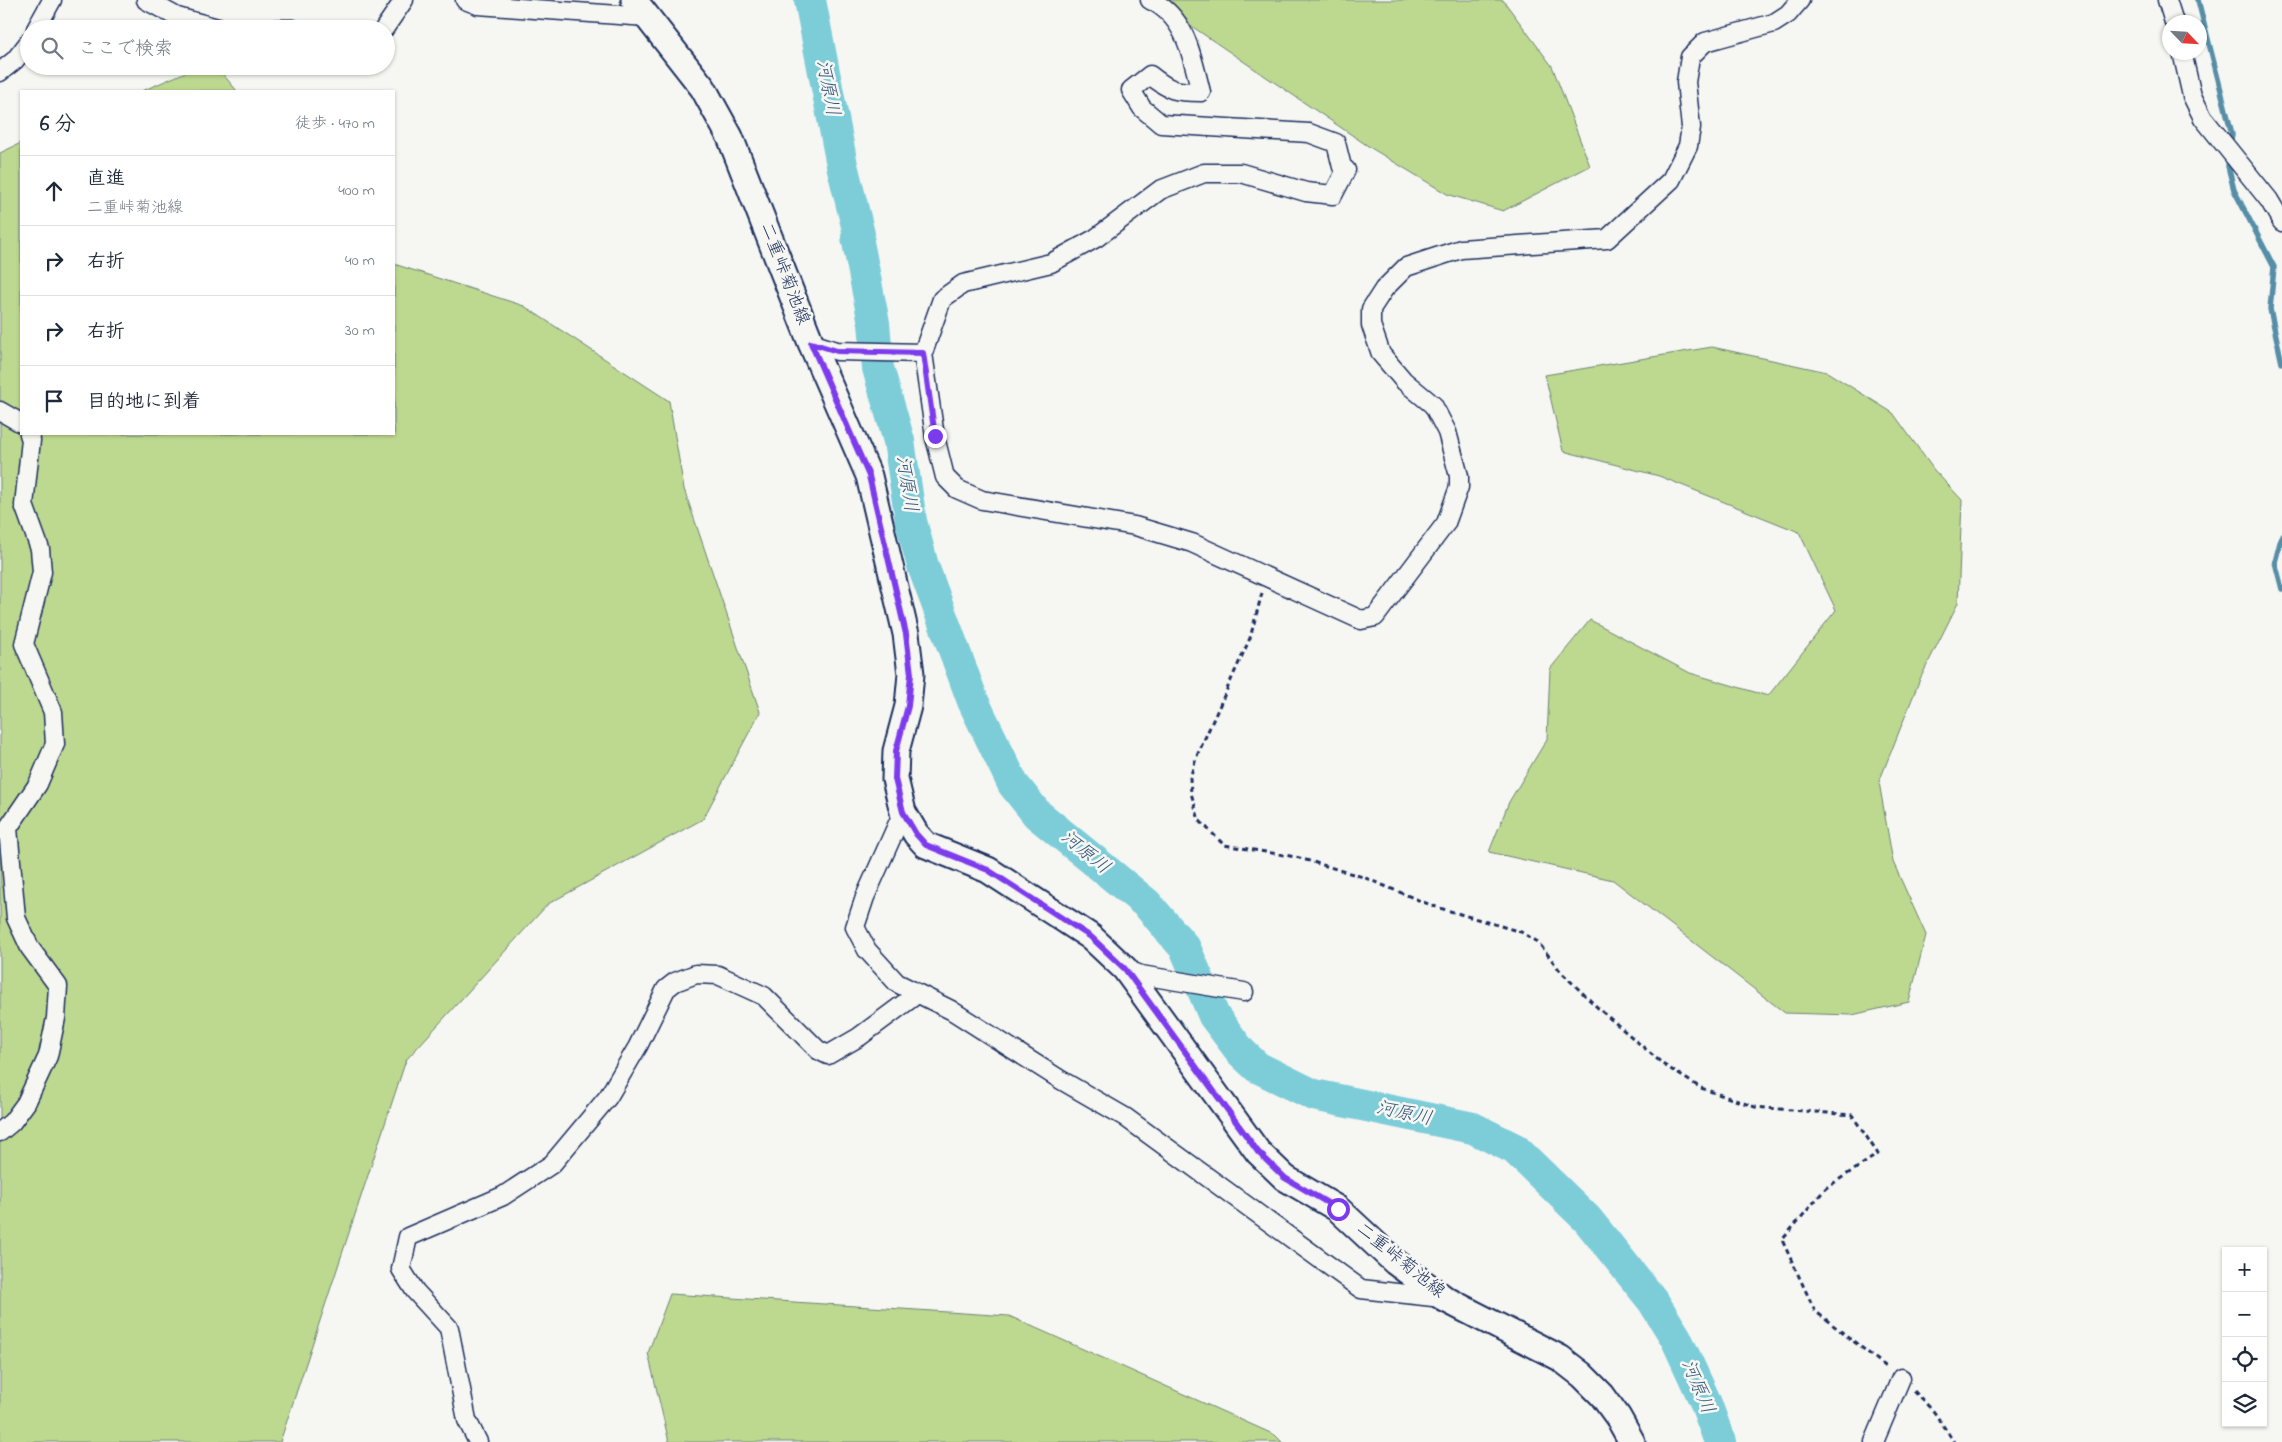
<!DOCTYPE html>
<html lang="ja">
<head>
<meta charset="utf-8">
<style>
  body { margin:0; font-family:"Indie Flower","Klee One",sans-serif; background:#f2f2f3; color:#1f2937 }
  .controls { position:absolute; right:15px; bottom:15px; display:grid; overflow:hidden; border-radius:0px; box-shadow:0 1px 4px #0004 }
  .controls button { width:45px; height:45px; display:grid; place-items:center; padding:0; border:0; border-bottom:1px solid #e0e1e3; background:#fff; color:#1f2937; font:25px sans-serif }
  .compass { position:absolute; left:2162px; top:15px; width:45px; height:45px; border-radius:50%; background:#fff; box-shadow:0 1px 4px #0004; rotate:115deg }
  .stop { position:absolute; width:15px; height:15px; margin:-11px; border:4px solid #7c3aed; border-radius:50%; background:#fff }
  .stop.end { background:#7c3aed; border-color:#fff; box-shadow:0 1px 5px #0008 }
  .list { margin:0; padding:0; list-style:none }
  h2 { display:flex; justify-content:space-between; align-items:center; height:65px; margin:0; padding:0 20px; font-size:21px }
  h2 small { font-size:16px; font-weight:400; color:#747a83 }
  .list li { display:grid; grid-template-columns:32px 1fr auto; gap:15px; align-items:center; box-sizing:border-box; height:70px; padding:0 20px; border-top:1px solid #e0e1e3 }
  .list b { display:block; font-size:19px; white-space:nowrap }
  .list p { margin:0; font-size:16px; white-space:nowrap; color:#747a83 }
  .list em { font-size:16px; font-style:normal; color:#747a83 }
  .icon { flex:none; width:28px; height:28px; fill:none; stroke:currentColor; stroke-width:2; stroke-linecap:round; stroke-linejoin:round }
  .map { position:relative; flex:none; width:2282px; height:1442px; overflow:hidden }
  .search { position:absolute; background:#fff; box-shadow:0 1px 4px #0004; left:20px; top:20px; width:375px; height:55px; display:flex; align-items:center; gap:12px; box-sizing:border-box; padding:0 18px; border-radius:28px; color:#747a83; font-size:19px }
  .panel { position:absolute; background:#fff; box-shadow:0 1px 4px #0004; left:20px; top:90px; width:375px; height:345px; border-radius:0px }
  .map>svg:first-child { display:block }
  .green { fill:#bdd88f; stroke:#6c8476 }
  .lines { fill:none; stroke-linecap:round; stroke-linejoin:round }
  .stream { stroke:#568ea8; stroke-width:5.5 }
  .river { stroke:#7dcdd9; stroke-width:32 }
  .minor-casing { stroke:#1b2f5e; stroke-width:21 }
  .secondary-casing { stroke:#1b2f5e; stroke-width:29 }
  .path { stroke:#1b2f5e; stroke-width:3; stroke-dasharray:5 4; stroke-linecap:butt }
  .minor { stroke:#f6f6f2; stroke-width:18 }
  .secondary { stroke:#f6f6f2; stroke-width:25 }
  .route { stroke:#7c3aed; stroke-width:6 }
  .labels { text-anchor:middle; dominant-baseline:central; stroke-width:5; stroke-linejoin:round; paint-order:stroke }
  .street-label { font-size:18px; fill:#1b2f5e; stroke:#f6f6f2 }
  .water-label { font-size:19px; font-style:italic; fill:#34567d; stroke:#f6f6f2 }
</style>
</head>
<body>
<div class="map">
<svg width="2282" height="1442" viewBox="0 0 2282 1442">
  <rect width="100%" height="100%" fill="#f6f6f2"/>
  <filter id="ink" filterUnits="userSpaceOnUse"><feTurbulence type="fractalNoise" baseFrequency=".02" numOctaves="2"/><feDisplacementMap in="SourceGraphic" scale="10" xChannelSelector="R" yChannelSelector="G"/><feConvolveMatrix kernelMatrix="1 2 1 2 8 2 1 2 1" color-interpolation-filters="sRGB"/></filter>
  <g filter="url(#ink)">
    <g class="green">
      <polygon points="1153,0 1503,0 1552,66 1590,166 1503,211 1447,194 1371,148"/>
      <polygon points="200,66 216,66 237,91 142,91"/>
      <polygon points="21,143 21,434 394,434 394,264 524,306 669,401 684,489 760,712 703,819 548,904 406,1060 280,1442 0,1442 0,153"/>
      <polygon points="1712,347 1827,372 1893,413 1934,470 1962,500 1958,603 1920,679 1879,782 1893,862 1926,935 1909,1002 1852,1015 1785,1013 1613,880 1489,852 1509,802 1547,739 1550,669 1590,620 1690,673 1768,696 1836,610 1799,532 1659,476 1563,451 1545,375"/>
      <polygon points="670,1294 1009,1316 1275,1435 1282,1442 669,1442 648,1353"/>
    </g>
    <g class="lines">
      <g class="stream">
        <polyline points="2198,0 2232,134 2230,145"/>
        <polyline points="2229,157 2228,166 2234,190 2274,267 2270,309 2282,363"/>
        <polyline points="2282,535 2275,562 2282,589"/>
      </g>
      <polyline class="river" points="810,0 842,165 859,234 857,237 874,323 878,368 899,441 911,521 923,566 973,701 1013,784 1037,814 1147,904 1185,948 1214,1016 1241,1052 1257,1067 1314,1095 1473,1128 1515,1149 1587,1219 1653,1301 1676,1338 1705,1401 1720,1442"/>
      <g class="minor-casing">
        <g id="minor">
          <polyline points="146,0 177,17 221,29"/>
          <polyline points="465,0 478,5 647,17"/>
          <path d="M1150 0C1186 16 1192 57 1201 92 1175 92 1170 91 1150 75L1131 90 1142 108 1161 124 1309 133 1336 143 1342 167 1346 170 1333 195 1306 192 1241 173H1204L1160 190 1096 238 1051 263 963 284 942 299 923 353 935 437 945 477 957 489 982 500 1135 526 1192 543 1361 620 1375 617 1446 523 1459 487V476L1447 432 1433 405 1404 381 1381 354 1371 325V309L1384 289 1406 267 1461 249 1607 239 1671 180 1688 146 1691 127 1686 82 1690 57 1705 42 1774 23 1788 14 1800 0"/>
          <polyline points="2167,0 2174,22"/>
          <polyline points="36,29 52,0"/>
          <polyline points="275,29 293,29"/>
          <polyline points="384,29 404,0"/>
          <polyline points="2182,52 2192,96 2203,118 2269,200 2282,222"/>
          <polyline points="0,72 15,60 29,42"/>
          <polyline points="811,343 837,351 923,353"/>
          <polyline points="0,411 21,423"/>
          <polyline points="903,812 865,897 855,927 867,950 897,983 951,1010 1061,1080 1125,1117 1361,1289 1442,1298"/>
          <polyline points="1125,969 1141,975 1244,992"/>
          <polyline points="0,1132 12,1122 26,1103 48,1056 56,1018 58,986 30,948 16,918 8,828 38,784 55,744 53,712 24,644 42,572 40,549 24,505 31,440 29,434"/>
          <polyline points="478,1442 467,1420 449,1328 415,1291 401,1269 408,1237 503,1196 552,1164 608,1097 638,1046 666,989 675,982 696,974 718,975 764,996 818,1050 828,1055 859,1037 917,994"/>
          <polyline points="1874,1442 1901,1378"/>
        </g>
      </g>
      <g class="secondary-casing">
        <polyline id="secondary" points="634,0 703,88 730,137 811,343 869,476 906,634 911,674 908,706 896,751 895,779 903,812 916,834 926,845 988,870 1091,937 1125,969 1258,1152 1285,1178 1338,1209 1395,1262 1445,1299 1560,1358 1582,1375 1602,1395 1618,1417 1632,1442"/>
      </g>
      <g class="path">
        <polyline points="1262,593 1250,638 1196,758 1190,778 1191,793 1199,820 1224,845 1296,857 1363,877 1433,906 1521,932 1538,942 1561,972 1598,1008 1664,1065 1701,1088 1755,1107 1852,1115 1878,1154 1826,1188 1782,1240 1815,1311 1889,1369"/>
        <polyline points="1914,1391 1934,1412 1954,1442"/>
      </g>
      <use href="#minor" class="minor"/>
      <use href="#secondary" class="secondary"/>
    </g>
  </g>
  <g class="lines" filter="url(#ink)">
    <polyline class="route" points="935,436 923,353 837,351 811,343 869,476 906,634 911,674 908,706 896,751 895,779 903,812 916,834 926,845 988,870 1091,937 1125,969 1258,1152 1285,1178 1338,1209"/>
  </g>
  <g class="labels">
    <g class="street-label">
      <text transform="translate(784 274) rotate(69)">二重峠菊池線</text>
      <text transform="translate(1400 1261) rotate(39)">二重峠菊池線</text>
    </g>
    <g class="water-label">
      <text transform="translate(827 88) rotate(79)">河原川</text>
      <text transform="translate(906 484) rotate(81)">河原川</text>
      <text transform="translate(1085 853) rotate(39)">河原川</text>
      <text transform="translate(1404 1114) rotate(12)">河原川</text>
      <text transform="translate(1697 1387) rotate(67)">河原川</text>
    </g>
  </g>
</svg>
<div class="controls">
<button>+</button>
<button>−</button>
<button><svg class="icon" aria-label="locate" viewBox="0 0 24 24"><circle cx="12" cy="12" r="6"/><path d="M12 2v4M12 18v4M2 12h4M18 12h4"/></svg></button>
<button><svg class="icon" aria-label="layers" viewBox="0 0 24 24"><path d="M12 4l9 5-9 5-9-5zM3 14l9 5 9-5"/></svg></button>
</div>
<svg class="compass" viewBox="-18 -18 36 36"><path d="M0-13l5 13h-10z" fill="#e53935"/><path d="M0 13l5-13h-10z" fill="#747a83"/></svg>
<div class="stop" style="left:1338px;top:1209px"></div>
<div class="stop end" style="left:935px;top:436px"></div>
<div class="search"><svg class="icon" aria-label="search" viewBox="0 0 24 24"><circle cx="10" cy="10" r="6"/><path d="M15 15l6 6"/></svg>ここで検索</div>
<section class="panel">
<h2>6 分<small>徒歩 · 470 m</small></h2>
<ul class="list">
<li><svg class="icon" aria-label="ahead" viewBox="0 0 24 24"><path d="M12 20V5M6 11l6-6 6 6"/></svg><div><b>直進</b><p>二重峠菊池線</p></div><em>400 m</em></li>
<li><svg class="icon" aria-label="right" viewBox="0 0 24 24"><path d="M7 20v-9h11M14 6l5 5-5 5"/></svg><div><b>右折</b></div><em>40 m</em></li>
<li><svg class="icon" aria-label="right" viewBox="0 0 24 24"><path d="M7 20v-9h11M14 6l5 5-5 5"/></svg><div><b>右折</b></div><em>30 m</em></li>
<li><svg class="icon" aria-label="arrive" viewBox="0 0 24 24"><path d="M6 21V4h12l-3 4 3 4H6"/></svg><div><b>目的地に到着</b></div></li>
</ul>
</section>
</div>
</body>
</html>
